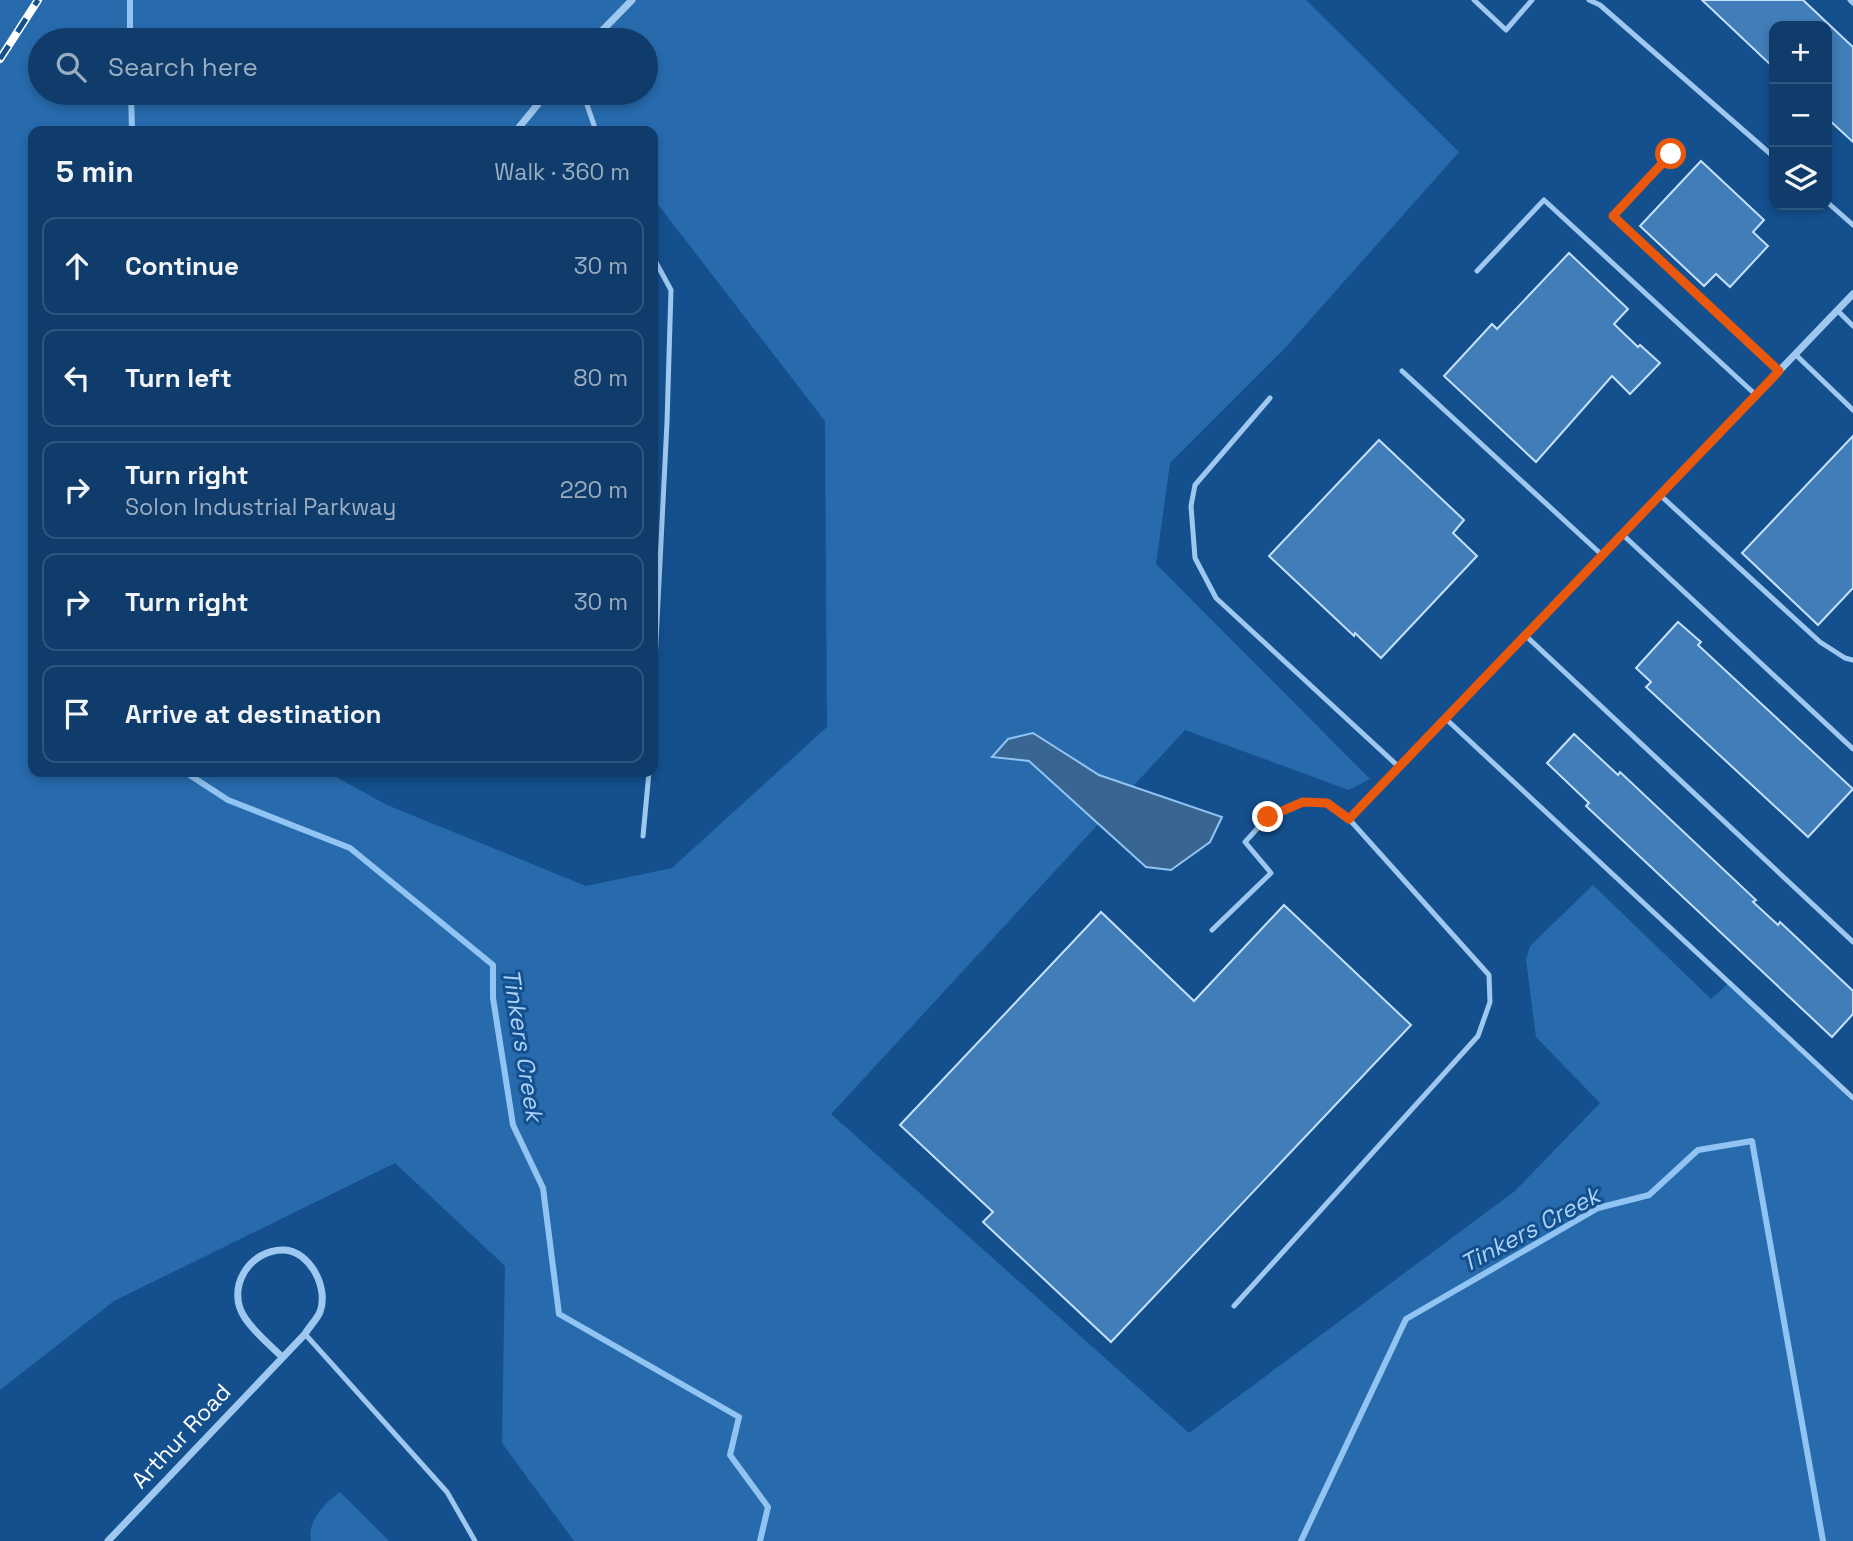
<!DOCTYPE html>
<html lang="en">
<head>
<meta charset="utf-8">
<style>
  body { margin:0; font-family:"Space Grotesk",sans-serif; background:#1d4772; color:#f1f3f6 }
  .controls { position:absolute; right:21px; top:21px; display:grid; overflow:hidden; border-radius:14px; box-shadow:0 4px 10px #0003 }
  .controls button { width:63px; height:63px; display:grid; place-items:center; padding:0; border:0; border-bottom:2px solid #2f567e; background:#0f3c6a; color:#f1f3f6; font:35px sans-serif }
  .stop { position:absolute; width:21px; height:21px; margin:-16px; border:5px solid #ea580c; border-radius:50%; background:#fff }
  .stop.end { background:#ea580c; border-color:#fff; box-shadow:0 2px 7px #0008 }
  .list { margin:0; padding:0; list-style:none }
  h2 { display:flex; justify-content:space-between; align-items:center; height:91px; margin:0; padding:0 28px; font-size:30px }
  h2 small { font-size:23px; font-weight:400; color:#9badc1 }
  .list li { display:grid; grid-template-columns:46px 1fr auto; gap:21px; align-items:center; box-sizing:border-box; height:98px; margin:0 14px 14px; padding:0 14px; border:2px solid #2f567e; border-radius:14px }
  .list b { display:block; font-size:26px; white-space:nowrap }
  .list p { margin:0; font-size:23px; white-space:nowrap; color:#9badc1 }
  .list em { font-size:23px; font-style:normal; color:#9badc1 }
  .icon { flex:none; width:38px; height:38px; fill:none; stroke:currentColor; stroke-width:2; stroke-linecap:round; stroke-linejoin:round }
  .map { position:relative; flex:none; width:1853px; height:1541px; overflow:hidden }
  .search { position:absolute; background:#0f3c6a; box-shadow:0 4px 10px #0003; left:28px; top:28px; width:630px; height:77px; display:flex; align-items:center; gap:18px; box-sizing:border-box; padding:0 24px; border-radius:38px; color:#9badc1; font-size:26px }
  .panel { position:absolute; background:#0f3c6a; box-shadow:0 4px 10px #0003; left:28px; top:126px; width:630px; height:651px; border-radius:14px }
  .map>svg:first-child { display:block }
  .green { fill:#276bad; fill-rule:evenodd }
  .water { fill:#396592; stroke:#91c4f3; stroke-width:2 }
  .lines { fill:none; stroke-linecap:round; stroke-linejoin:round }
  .stream { stroke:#91c4f3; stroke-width:6 }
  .building { fill:#417db8; stroke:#c6e1fc; stroke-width:2 }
  .service { stroke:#9fc8f0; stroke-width:5 }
  .minor { stroke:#9fc8f0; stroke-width:7 }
  .rail-casing { stroke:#fff; stroke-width:8 }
  .rail { stroke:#14508e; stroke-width:5; stroke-dasharray:16; stroke-linecap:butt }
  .route { stroke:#ea580c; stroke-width:9 }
  .labels { text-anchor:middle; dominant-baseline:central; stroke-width:6; stroke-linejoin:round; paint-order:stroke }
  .street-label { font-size:23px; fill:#fff; stroke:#14508e }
  .water-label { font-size:24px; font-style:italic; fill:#abd2f7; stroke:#14508e }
</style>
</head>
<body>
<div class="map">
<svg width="1853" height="1541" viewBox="0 0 1853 1541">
  <rect width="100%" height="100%" fill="#14508e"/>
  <g class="green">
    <path d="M0 0H1306L1459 152 1285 348 1170 463 1156 564 1370 779 1349 790 1185 730 831 1114 1189 1433 1515 1191 1600 1103 1536 1037 1526 960 1530 946 1593 885 1711 999 1729 983 1853 1098V1541H574L502 1443 505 1266 395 1163 114 1301 0 1390ZM40 40H646V93H40ZM33 131H653V198L825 421 827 727 672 868 586 886 387 805 327 772H33Z"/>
    <path d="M340 1492 389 1541H311C307 1520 325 1503 340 1492Z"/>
  </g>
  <polygon class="water" points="1033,733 1099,775 1222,817 1210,842 1171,870 1146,867 1029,761 992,757 1008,739"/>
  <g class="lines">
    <g class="stream">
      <polyline points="130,0 130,40"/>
      <polyline points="131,93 132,131"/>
      <polyline points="185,772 228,800 350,848 493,965 493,998 513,1125 543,1188 559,1314 739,1417 730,1455 768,1507 760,1541"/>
      <polyline points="1301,1541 1406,1319 1598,1208 1649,1195 1698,1150 1752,1141 1823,1541"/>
    </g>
  </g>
  <g class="building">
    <polygon points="1702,0 1803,0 1853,47 1853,142 1827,118 1827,26 1774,26 1774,68"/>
    <polygon points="1701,161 1764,220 1753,232 1768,246 1730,287 1716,274 1704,286 1640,226"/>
    <polygon points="1569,253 1628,309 1614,324 1638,347 1640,345 1660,363 1630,394 1612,376 1536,462 1444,376 1492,324 1497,329"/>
    <polygon points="1853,436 1853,588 1818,625 1742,553"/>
    <polygon points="1379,440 1464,520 1453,533 1477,556 1381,658 1355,633 1354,636 1269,556"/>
    <polygon points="1678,622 1701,642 1698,645 1853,789 1808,837 1646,687 1651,682 1636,668"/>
    <polygon points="1574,734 1618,775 1620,772 1756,900 1753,902 1778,925 1780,922 1853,991 1853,1014 1832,1037 1586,806 1589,803 1547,763"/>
    <polygon points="1284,905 1411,1025 1111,1342 983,1222 993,1212 900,1125 1101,912 1194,1001"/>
  </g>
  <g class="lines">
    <g class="service">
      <polyline points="1474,0 1506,30 1532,0"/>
      <polyline points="1589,0 1600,5 1774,157"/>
      <polyline points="1850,0 1853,3"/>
      <polyline points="583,93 596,131"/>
      <polyline points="1671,154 1613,216 1779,371"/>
      <polyline points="1827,202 1853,225"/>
      <polyline points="653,257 671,290 667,422 653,702"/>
      <polyline points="1477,271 1544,200 1756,395"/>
      <polyline points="1837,310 1853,326"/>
      <polyline points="1795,354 1853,410"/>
      <polyline points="1402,371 1602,555"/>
      <polyline points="1270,398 1195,485 1191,506 1195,558 1216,598 1399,767"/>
      <polyline points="1660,495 1820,642 1845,658 1853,660"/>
      <polyline points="1622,534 1853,749"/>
      <polyline points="1525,635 1853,942"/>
      <polyline points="1445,718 1853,1098"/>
      <polyline points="643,836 649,772"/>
      <polyline points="1212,930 1271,873 1245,842 1268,817 1303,802 1327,803 1349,819 1489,975 1490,1002 1478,1036 1234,1306"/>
      <polyline points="305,1334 447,1492 475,1541"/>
    </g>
    <g class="minor">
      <polyline points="593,40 632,0"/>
      <polyline points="516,131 547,93"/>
      <polyline points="1349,819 1853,294"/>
      <path d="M108 1541 305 1334C309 1327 317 1319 320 1312 329 1288 310 1251 284 1250 249 1249 225 1289 245 1318 255 1333 270 1345 282 1357"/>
    </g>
    <g class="rail-casing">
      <polyline id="rail" points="0,59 38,0"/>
    </g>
    <use href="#rail" class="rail"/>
  </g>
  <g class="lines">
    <polyline class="route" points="1268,817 1303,802 1327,803 1349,819 1779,371 1613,216 1671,154"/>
  </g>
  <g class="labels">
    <g class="street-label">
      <text transform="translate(181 1436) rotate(-47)">Arthur Road</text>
    </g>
    <g class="water-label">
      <text transform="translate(523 1045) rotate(81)">Tinkers Creek</text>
      <text transform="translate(1530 1229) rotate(-28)">Tinkers Creek</text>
    </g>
  </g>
</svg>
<div class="controls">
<button>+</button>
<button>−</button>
<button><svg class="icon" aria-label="layers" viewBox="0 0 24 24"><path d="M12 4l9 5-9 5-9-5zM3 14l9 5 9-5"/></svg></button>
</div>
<div class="stop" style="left:1671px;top:154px"></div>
<div class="stop end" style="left:1268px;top:817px"></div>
<div class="search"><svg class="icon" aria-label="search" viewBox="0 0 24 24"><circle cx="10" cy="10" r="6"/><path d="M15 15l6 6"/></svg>Search here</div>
<section class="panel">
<h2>5 min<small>Walk · 360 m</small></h2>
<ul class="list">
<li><svg class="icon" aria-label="ahead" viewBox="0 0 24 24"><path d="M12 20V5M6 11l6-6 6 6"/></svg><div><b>Continue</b></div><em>30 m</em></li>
<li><svg class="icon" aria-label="left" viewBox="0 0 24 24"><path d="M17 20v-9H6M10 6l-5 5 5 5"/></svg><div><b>Turn left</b></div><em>80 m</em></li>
<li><svg class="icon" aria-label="right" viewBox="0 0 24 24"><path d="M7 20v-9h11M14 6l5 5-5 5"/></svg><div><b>Turn right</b><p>Solon Industrial Parkway</p></div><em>220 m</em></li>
<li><svg class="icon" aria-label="right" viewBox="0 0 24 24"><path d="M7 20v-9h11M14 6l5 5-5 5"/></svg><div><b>Turn right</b></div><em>30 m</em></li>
<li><svg class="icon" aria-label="arrive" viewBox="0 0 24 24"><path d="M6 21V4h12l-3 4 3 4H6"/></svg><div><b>Arrive at destination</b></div></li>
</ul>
</section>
</div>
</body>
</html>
